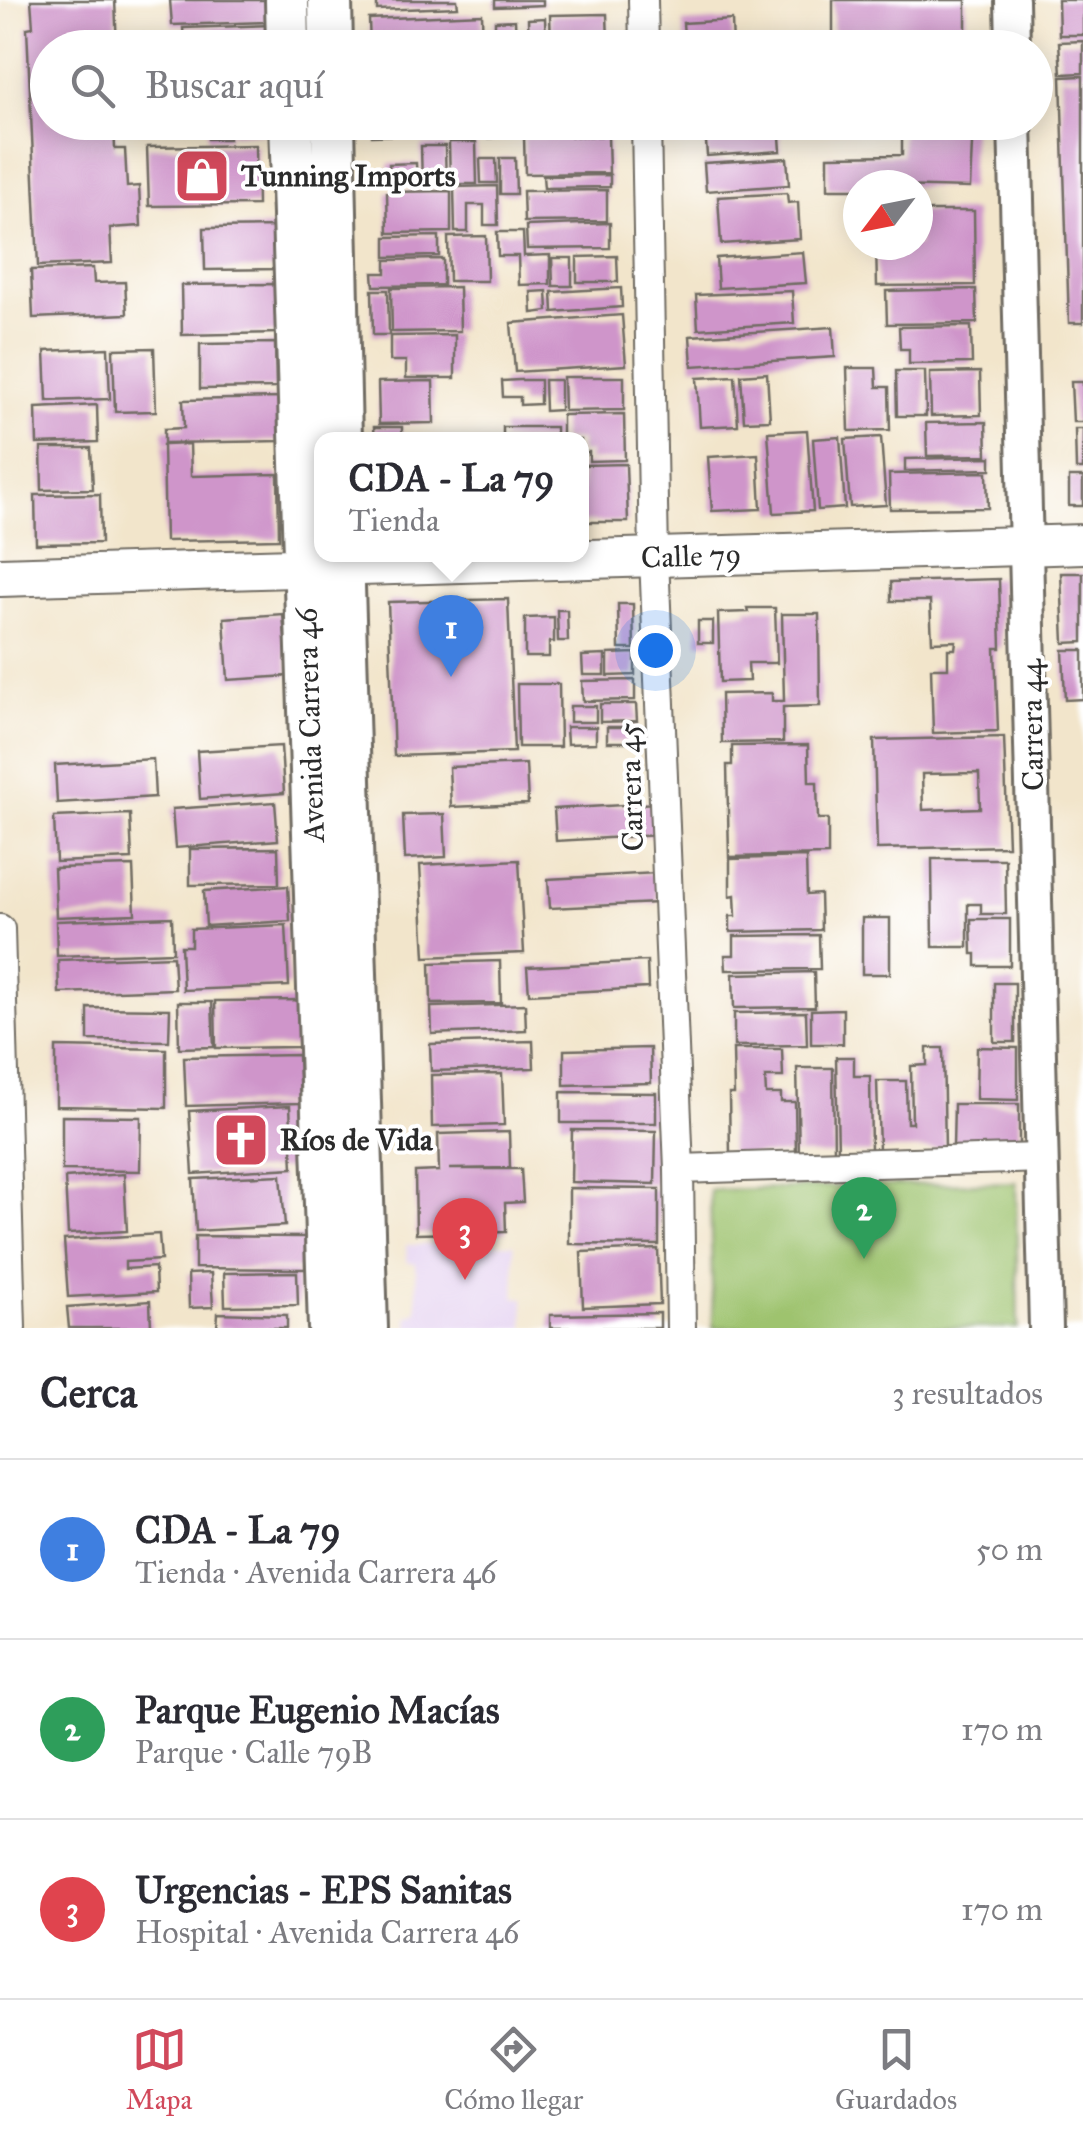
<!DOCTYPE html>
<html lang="es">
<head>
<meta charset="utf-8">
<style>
  body { margin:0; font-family:"IM FELL Great Primer",serif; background:#f7f7f7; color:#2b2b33 }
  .compass { position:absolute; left:843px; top:170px; width:90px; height:90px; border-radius:50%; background:#fff; box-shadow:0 5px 25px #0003; rotate:238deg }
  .you { position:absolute; left:655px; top:650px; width:35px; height:35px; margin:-25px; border:8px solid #fff; border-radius:50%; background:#1a73e8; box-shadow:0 0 0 15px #1a73e833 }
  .badge { display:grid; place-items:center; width:65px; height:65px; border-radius:50%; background:#d1495b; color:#fff; font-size:32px; font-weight:700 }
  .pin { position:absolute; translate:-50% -82px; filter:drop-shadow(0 2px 5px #0008) }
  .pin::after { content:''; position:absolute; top:52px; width:35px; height:30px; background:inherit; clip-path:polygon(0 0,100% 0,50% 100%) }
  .popup { position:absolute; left:314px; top:432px; width:275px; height:130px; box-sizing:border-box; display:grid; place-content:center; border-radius:20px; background:#fff; filter:drop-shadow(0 2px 8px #0005); font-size:32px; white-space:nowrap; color:#7c7c81 }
  .popup b { font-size:38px; color:#2b2b33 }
  .popup::after { content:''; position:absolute; left:50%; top:100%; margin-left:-20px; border:20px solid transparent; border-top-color:#fff }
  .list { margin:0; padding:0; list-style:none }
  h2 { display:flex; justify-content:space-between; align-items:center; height:130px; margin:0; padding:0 40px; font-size:42px }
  h2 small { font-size:32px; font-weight:400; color:#7c7c81 }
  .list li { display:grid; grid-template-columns:65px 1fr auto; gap:30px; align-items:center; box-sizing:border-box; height:180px; padding:0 40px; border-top:2px solid #e1e1e2 }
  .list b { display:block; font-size:38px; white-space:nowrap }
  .list p { margin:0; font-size:32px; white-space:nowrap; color:#7c7c81 }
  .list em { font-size:32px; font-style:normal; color:#7c7c81 }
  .icon { flex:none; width:55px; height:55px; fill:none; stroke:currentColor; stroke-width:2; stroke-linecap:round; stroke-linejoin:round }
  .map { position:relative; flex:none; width:1083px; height:1328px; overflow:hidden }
  .search { position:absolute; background:#fff; box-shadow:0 5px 25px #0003; left:30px; right:30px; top:30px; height:110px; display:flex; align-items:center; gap:25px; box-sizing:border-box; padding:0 35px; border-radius:55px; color:#7c7c81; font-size:38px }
  .sheet { height:670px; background:#fff }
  nav { display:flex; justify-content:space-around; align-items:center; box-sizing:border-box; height:140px; border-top:2px solid #e1e1e2; background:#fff; font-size:28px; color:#7c7c81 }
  nav a { display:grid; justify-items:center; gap:5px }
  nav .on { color:#d1495b }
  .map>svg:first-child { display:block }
  .built { fill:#e5d3f1 }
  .green { fill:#9ec36e; stroke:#64774c; stroke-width:2.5 }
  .building { fill:#cf95ca; fill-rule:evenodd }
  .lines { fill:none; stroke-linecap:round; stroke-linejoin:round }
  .minor-casing { stroke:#716c63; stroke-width:32 }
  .tertiary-casing { stroke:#716c63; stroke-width:38 }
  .secondary-casing { stroke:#716c63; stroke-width:42 }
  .primary-casing { stroke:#716c63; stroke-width:48 }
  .minor { stroke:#fff; stroke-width:28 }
  .tertiary { stroke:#fff; stroke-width:32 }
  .secondary { stroke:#fff; stroke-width:38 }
  .primary { stroke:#fff; stroke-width:42 }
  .labels { text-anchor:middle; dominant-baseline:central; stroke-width:8; stroke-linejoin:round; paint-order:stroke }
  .poi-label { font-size:30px; font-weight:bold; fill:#2b2b2b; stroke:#fff; text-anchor:start }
  .street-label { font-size:30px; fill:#2b2b2b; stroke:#fff }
</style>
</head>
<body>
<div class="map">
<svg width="1083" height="1328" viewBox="0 0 1083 1328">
  <rect width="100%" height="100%" fill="#fff"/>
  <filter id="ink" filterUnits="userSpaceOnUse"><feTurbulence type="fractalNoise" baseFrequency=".01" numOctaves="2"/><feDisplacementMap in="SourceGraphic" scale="20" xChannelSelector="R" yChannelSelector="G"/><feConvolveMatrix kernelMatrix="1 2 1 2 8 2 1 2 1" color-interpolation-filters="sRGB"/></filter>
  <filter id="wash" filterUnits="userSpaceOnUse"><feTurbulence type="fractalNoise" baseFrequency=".0048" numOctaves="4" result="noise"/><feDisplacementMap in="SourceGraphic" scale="40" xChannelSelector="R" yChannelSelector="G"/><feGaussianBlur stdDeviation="2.25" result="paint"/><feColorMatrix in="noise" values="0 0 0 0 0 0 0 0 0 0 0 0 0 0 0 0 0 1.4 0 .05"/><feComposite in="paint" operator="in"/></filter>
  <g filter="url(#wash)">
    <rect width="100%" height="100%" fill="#f2e5cb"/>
    <polygon class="built" points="514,1244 515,1297 524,1298 524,1328 409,1328 407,1317 417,1311 416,1263 407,1262 406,1245"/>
    <polygon class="green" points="1016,1182 1018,1328 713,1328 710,1190"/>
    <g id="blocks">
      <g class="building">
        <polygon points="31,0 115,0 117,48 48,48 48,122 114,122 115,149 125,149 127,187 139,186 141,226 110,228 112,263 38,266 27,28 33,27"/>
        <polygon points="170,0 267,0 268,22 172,25"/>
        <polygon points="377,0 457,0 458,7 377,10"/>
        <polygon points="495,0 543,0 543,5 495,7"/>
        <rect x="833" y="0" width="133" height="48"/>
        <polygon points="1058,0 1083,0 1083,35 1059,35"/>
        <polygon points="482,14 483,48 370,48 369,19"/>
        <polygon points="607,14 608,42 551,43 550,15"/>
        <polygon points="545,18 546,42 529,43 528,19"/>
        <polygon points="515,20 516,42 495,43 495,21"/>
        <polygon points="732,20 733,48 685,48 683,23"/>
        <polygon points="273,25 274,48 152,48 152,44 184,42 183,28"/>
        <polygon points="142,33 143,48 122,48 121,34"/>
        <polygon points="1083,41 1083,73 1061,74 1059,42"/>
        <polygon points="1083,76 1083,323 1069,323 1061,77"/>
        <polygon points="207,122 228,122 229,139 208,139"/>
        <polygon points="231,122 267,122 267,133 232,134"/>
        <polygon points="372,122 437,122 438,134 372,136"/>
        <polygon points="453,122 493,122 493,138 453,139"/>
        <polygon points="779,122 781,151 707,156 705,127"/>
        <polygon points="902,122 973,122 970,188 858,185 858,189 828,189 828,156 902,155"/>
        <polygon points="608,136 609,173 525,174 524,137"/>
        <polygon points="449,142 476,142 477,184 450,184"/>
        <polygon points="256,145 257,205 149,206 147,147"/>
        <polygon points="421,146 445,146 446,186 422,186"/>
        <polygon points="500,158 515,158 516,194 500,194"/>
        <polygon points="787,158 789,185 706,191 704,163"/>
        <polygon points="480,159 496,159 497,183 481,183"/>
        <polygon points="416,163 417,183 390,184 389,164"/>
        <polygon points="610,175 610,187 544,188 543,176"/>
        <polygon points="497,186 498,225 484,225 484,205 468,205 468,232 455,232 454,187"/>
        <polygon points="607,190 607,221 524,222 523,191"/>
        <polygon points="451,191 451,232 388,233 387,192"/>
        <polygon points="787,193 788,203 798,202 800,239 721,244 718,197"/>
        <polygon points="918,211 974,211 975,285 877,286 876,245 918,245"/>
        <polygon points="610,223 610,248 527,249 526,226"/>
        <polygon points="278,227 279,269 205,270 204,228"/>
        <polygon points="497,232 523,232 524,256 550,255 550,284 519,285 518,256 498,256"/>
        <polygon points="439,236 439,256 386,257 386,237"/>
        <polygon points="486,236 487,281 449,281 448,237"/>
        <polygon points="803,252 806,283 718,288 716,258"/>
        <polygon points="617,256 618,282 577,282 577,257"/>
        <polygon points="552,258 572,258 572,286 553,286"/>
        <polygon points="443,259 443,285 374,286 373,273 386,273 386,260"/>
        <polygon points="93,268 94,283 125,282 127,314 33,318 31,270"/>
        <polygon points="278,284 279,333 182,335 181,285"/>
        <polygon points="459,287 460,331 392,332 391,288"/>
        <polygon points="621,288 622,307 553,312 552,292"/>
        <polygon points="976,289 977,323 887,324 886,291"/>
        <polygon points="372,290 388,290 389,335 373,335"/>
        <polygon points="547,291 548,311 532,313 531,292"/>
        <polygon points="792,291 794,323 698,329 696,295"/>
        <polygon points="622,315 626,365 515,372 511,323"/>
        <polygon points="971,326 972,363 909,364 909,349 900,349 899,327"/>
        <polygon points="833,327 835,357 692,366 690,336"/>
        <polygon points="455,335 455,378 406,378 406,361 390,361 390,336"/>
        <polygon points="275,343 276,388 200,389 200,344"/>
        <polygon points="108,348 110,399 47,401 45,351"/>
        <polygon points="154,348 156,411 115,412 113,349"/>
        <polygon points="847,368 876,368 877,387 889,387 890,430 849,431"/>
        <polygon points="896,371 925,371 926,416 897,416"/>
        <polygon points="980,372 981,415 931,416 930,373"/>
        <polygon points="767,373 770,420 744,421 741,375"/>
        <polygon points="735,376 738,425 700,427 697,378"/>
        <polygon points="563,377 624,377 624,410 564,411"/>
        <polygon points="520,380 540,380 540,404 520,405 520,397 503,397 502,381"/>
        <polygon points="544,380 560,380 560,410 545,411"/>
        <polygon points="433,381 434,423 379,424 378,382"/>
        <polygon points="1071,382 1083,382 1083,422 1073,422"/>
        <polygon points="280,398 281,441 164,443 164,429 184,428 183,400"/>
        <polygon points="97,405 98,442 37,444 36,408"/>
        <polygon points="624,414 625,460 589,461 589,452 581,452 581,440 562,440 562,415"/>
        <polygon points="986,422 987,455 927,456 926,423"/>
        <polygon points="374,427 402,427 402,440 375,440"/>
        <rect x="503" y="427" width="53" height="13"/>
        <polygon points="1075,429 1083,429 1083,469 1076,469"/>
        <polygon points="807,430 813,511 774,513 768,432"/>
        <polygon points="840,437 845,508 818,510 813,439"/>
        <polygon points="881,437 886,505 850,507 845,439"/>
        <polygon points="190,444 191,476 278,474 279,539 165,541 163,445"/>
        <polygon points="41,448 91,448 93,489 42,490"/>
        <polygon points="758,454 761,509 712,511 708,457"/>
        <polygon points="991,457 991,469 905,471 905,459"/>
        <polygon points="626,464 628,522 581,522 581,465"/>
        <polygon points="987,472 988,508 890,509 889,474"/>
        <rect x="1069" y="477" width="14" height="29"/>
        <polygon points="100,494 101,543 36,544 35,495"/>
        <polygon points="1061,573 1083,573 1083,642 1064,643"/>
        <polygon points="999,579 1001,648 995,648 998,731 933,733 931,668 948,668 948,649 955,649 956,641 932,642 930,601 891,601 891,582"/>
        <polygon points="508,599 514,752 394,756 388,602"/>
        <polygon points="618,604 633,604 634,649 619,649"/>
        <polygon points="747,608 775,608 777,663 748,663 749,681 720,682 718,613 748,612"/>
        <polygon points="557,610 567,610 568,641 558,641"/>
        <polygon points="283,614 288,676 228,680 224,618"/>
        <polygon points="782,614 819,614 820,706 783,707 783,742 722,743 721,694 772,693 772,701 784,701"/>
        <polygon points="554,617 554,642 549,642 549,657 525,657 525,618"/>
        <rect x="698" y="621" width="15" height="22"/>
        <polygon points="1063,650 1083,650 1083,699 1065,700"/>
        <polygon points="635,653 635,675 608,676 608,654"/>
        <polygon points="605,655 605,675 583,675 582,656"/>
        <polygon points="635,680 635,700 583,701 582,681"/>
        <polygon points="517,684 559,684 560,747 518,747"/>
        <polygon points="600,704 636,704 637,721 600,722"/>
        <rect x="570" y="706" width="26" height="16"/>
        <polygon points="566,727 596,727 596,743 567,744"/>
        <rect x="607" y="727" width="29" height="15"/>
        <path d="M1004 737 1008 846 877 849 874 740ZM979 773 980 808 923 810 922 774Z"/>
        <polygon points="808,745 809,782 817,782 818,819 828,819 828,855 729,857 727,765 732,765 732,746"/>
        <polygon points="281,746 284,793 200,799 197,751"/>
        <polygon points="153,759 155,797 57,803 55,765"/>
        <polygon points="526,764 528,804 451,807 449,767"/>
        <polygon points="275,802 278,840 175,848 172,809"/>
        <polygon points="657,803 659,835 556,841 554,809"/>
        <polygon points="130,814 132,859 56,862 54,817"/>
        <polygon points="444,814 446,857 405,859 403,815"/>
        <polygon points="278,848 279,884 190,885 190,849"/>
        <polygon points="806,857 807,895 820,894 821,930 730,932 730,916 736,916 735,895 730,896 730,859"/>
        <polygon points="932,859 1005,859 1006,914 981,914 981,904 968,904 968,947 933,947"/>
        <polygon points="519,860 524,953 425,957 420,865"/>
        <polygon points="133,866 135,914 56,917 54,868"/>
        <polygon points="656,873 657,903 550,908 548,879"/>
        <polygon points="288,886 290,921 206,926 204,891"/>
        <polygon points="172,917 173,952 57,956 56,921"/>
        <rect x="862" y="918" width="28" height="56"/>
        <polygon points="971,919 1010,919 1010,966 976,966 976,954 972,954"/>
        <polygon points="286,925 289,986 183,990 181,946 191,946 191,929"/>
        <polygon points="819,935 820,969 726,970 725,955 734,955 734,936"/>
        <polygon points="173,956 175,989 59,993 58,960"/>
        <polygon points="500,961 501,1003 431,1004 430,963"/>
        <polygon points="647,961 648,988 529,994 527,967"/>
        <polygon points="814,972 815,1007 734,1008 733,974"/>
        <rect x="994" y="983" width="21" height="59"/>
        <polygon points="299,1000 300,1047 216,1048 215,1001"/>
        <polygon points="178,1002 212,1002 214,1047 179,1048"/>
        <polygon points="525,1004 526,1030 432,1034 431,1007"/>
        <polygon points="88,1008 170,1009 169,1041 88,1040"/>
        <polygon points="843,1009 843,1044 811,1044 811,1010"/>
        <polygon points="806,1012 807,1045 734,1046 734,1013"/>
        <polygon points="533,1041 534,1068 431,1071 430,1044"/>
        <polygon points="56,1047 166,1049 166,1108 56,1106"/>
        <polygon points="977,1047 1018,1048 1018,1100 976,1099"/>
        <polygon points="650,1048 651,1083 564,1085 564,1050"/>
        <polygon points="927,1048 943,1048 945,1149 879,1150 877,1081 906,1081 907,1123 912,1123 911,1066 927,1065"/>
        <polygon points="733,1049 782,1049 783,1077 765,1077 766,1094 781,1094 781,1102 795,1102 796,1154 730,1155 729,1094 734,1094"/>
        <polygon points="298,1055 300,1103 186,1106 184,1057"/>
        <polygon points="836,1057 854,1057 854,1076 870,1076 871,1153 838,1153"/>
        <polygon points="797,1068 833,1068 834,1155 799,1155"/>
        <polygon points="502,1074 504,1125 432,1127 431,1075"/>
        <polygon points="561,1092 656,1093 656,1123 561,1123"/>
        <polygon points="954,1104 1019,1104 1019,1147 953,1147"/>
        <polygon points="290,1106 293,1168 193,1174 189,1111"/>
        <polygon points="62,1116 141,1117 140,1171 62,1170"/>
        <polygon points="572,1130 656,1131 655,1184 571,1182"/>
        <polygon points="509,1132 510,1168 449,1169 521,1169 523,1202 505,1203 506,1232 416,1234 415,1172 439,1171 438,1134"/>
        <polygon points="124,1174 127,1231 68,1234 65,1178"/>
        <polygon points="281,1175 285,1226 196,1231 193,1179"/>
        <polygon points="569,1188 659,1189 659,1245 569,1244"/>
        <polygon points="159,1234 161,1260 125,1262 125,1269 155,1267 156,1292 68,1297 64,1240"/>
        <polygon points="195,1236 305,1237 305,1269 195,1268"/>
        <polygon points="658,1249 660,1304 583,1307 581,1252"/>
        <polygon points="297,1272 298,1305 225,1306 224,1273"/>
        <polygon points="211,1273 213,1307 189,1308 188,1274"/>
        <polygon points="150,1301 151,1328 69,1328 67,1307"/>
        <polygon points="218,1313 287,1315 287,1328 217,1328"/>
        <polygon points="660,1313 660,1328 550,1328 550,1315"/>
      </g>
    </g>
  </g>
  <g filter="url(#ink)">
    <use href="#blocks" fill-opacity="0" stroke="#716c63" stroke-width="2.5"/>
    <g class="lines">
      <g class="minor-casing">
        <g id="minor">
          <polyline points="643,0 644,48"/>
          <polyline points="646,122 654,557 679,1169 681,1328"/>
          <polyline points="0,929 11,1328"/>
          <polyline points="679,1169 1042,1158"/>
        </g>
      </g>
      <g class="tertiary-casing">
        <g id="tertiary">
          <polyline points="1012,0 1013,48"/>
          <polyline points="1015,122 1046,1328"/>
        </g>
      </g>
      <g class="secondary-casing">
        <polyline id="secondary" points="0,577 1083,544"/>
      </g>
      <g class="primary-casing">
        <g id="primary">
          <polyline points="287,0 288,48"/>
          <polyline points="330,0 331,48"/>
          <polyline points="291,122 330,1328"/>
          <polyline points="333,122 340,440"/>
          <polyline points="342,554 366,1328"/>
        </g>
      </g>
      <use href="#minor" class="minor"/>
      <use href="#tertiary" class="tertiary"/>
      <use href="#secondary" class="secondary"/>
      <use href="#primary" class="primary"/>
    </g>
  </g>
  <defs>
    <g id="shop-square" transform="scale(2.875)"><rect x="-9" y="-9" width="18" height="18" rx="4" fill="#d1495b" stroke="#fff"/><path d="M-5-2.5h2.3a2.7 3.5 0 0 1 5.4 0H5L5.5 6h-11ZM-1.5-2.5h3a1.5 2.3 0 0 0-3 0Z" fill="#fff"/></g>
    <g id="church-square" transform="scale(2.875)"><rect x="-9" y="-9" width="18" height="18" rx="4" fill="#d1495b" stroke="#fff"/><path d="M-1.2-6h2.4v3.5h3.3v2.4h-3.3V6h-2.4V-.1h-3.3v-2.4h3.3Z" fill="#fff"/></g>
  </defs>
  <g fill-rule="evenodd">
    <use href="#shop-square" x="202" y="176"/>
    <use href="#church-square" x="241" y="1140"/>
  </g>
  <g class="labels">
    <g class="poi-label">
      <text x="241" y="176">Tunning Imports</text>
      <text x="280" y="1140">Ríos de Vida</text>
    </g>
    <g class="street-label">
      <text transform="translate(691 556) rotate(-2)">Calle 79</text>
      <text transform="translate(310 725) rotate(-92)">Avenida Carrera 46</text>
      <text transform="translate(1032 725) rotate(-91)">Carrera 44</text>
      <text transform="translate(631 787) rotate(-92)">Carrera 45</text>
    </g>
  </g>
</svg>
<svg class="compass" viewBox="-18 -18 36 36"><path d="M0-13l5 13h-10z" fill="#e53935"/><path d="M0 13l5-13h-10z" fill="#7c7c81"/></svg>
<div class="you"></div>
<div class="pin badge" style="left:451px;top:677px;background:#3f7fe0">1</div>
<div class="popup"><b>CDA - La 79</b>Tienda</div>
<div class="pin badge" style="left:864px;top:1259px;background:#2e9e5b">2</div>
<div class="pin badge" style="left:465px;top:1280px;background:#e0444e">3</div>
<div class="search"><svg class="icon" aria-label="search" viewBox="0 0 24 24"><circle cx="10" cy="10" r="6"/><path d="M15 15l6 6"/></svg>Buscar aquí</div>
</div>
<section class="sheet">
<h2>Cerca<small>3 resultados</small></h2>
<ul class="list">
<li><span class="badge" style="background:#3f7fe0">1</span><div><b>CDA - La 79</b><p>Tienda · Avenida Carrera 46</p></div><em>50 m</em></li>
<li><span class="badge" style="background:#2e9e5b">2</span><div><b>Parque Eugenio Macías</b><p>Parque · Calle 79B</p></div><em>170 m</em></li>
<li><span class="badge" style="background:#e0444e">3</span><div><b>Urgencias - EPS Sanitas</b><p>Hospital · Avenida Carrera 46</p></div><em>170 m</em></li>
</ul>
</section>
<nav>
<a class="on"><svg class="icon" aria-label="map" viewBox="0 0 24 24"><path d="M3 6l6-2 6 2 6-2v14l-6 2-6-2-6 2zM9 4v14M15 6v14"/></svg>Mapa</a>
<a><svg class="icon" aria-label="directions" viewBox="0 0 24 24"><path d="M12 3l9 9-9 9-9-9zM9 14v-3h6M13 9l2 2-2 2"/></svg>Cómo llegar</a>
<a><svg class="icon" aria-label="saved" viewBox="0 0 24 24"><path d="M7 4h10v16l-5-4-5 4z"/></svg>Guardados</a>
</nav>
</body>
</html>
